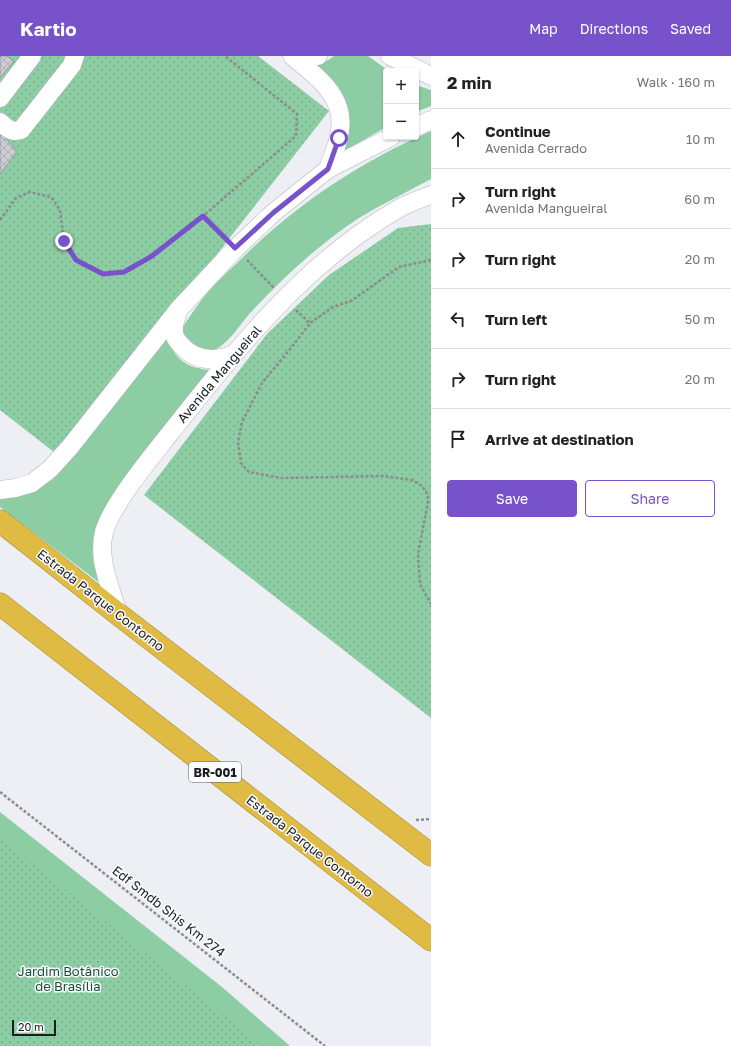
<!DOCTYPE html>
<html lang="en">
<head>
<meta charset="utf-8">
<style>
  body { margin:0; font-family:"Golos Text",sans-serif; background:#f6f6f6; color:#202124 }
  .controls { position:absolute; right:12px; top:12px; display:grid; overflow:hidden; border-radius:4px; box-shadow:0 1px 3px #0004 }
  .controls button { width:36px; height:36px; display:grid; place-items:center; padding:0; border:0; border-bottom:1px solid #e0e0e0; background:#fff; color:#202124; font:20px sans-serif }
  .scale { position:absolute; left:12px; bottom:10px; width:44px; box-sizing:border-box; padding-left:4px; border:2px solid #1c1c1e; border-top:0; font-size:11px; line-height:14px; white-space:nowrap; color:#1c1c1e; -webkit-text-stroke:3px #fbfcff; paint-order:stroke }
  .stop { position:absolute; width:12px; height:12px; margin:-9px; border:3px solid #7852cb; border-radius:50%; background:#fff }
  .stop.end { background:#7852cb; border-color:#fff; box-shadow:0 1px 4px #0008 }
  .list { margin:0; padding:0; list-style:none }
  h2 { display:flex; justify-content:space-between; align-items:center; height:52px; margin:0; padding:0 16px; font-size:17px }
  h2 small { font-size:13px; font-weight:400; color:#757577 }
  .list li { display:grid; grid-template-columns:26px 1fr auto; gap:12px; align-items:center; box-sizing:border-box; height:60px; padding:0 16px; border-top:1px solid #e0e0e0 }
  .list b { display:block; font-size:15px; white-space:nowrap }
  .list p { margin:0; font-size:13px; white-space:nowrap; color:#757577 }
  .list em { font-size:13px; font-style:normal; color:#757577 }
  .actions { display:flex; gap:8px; padding:12px 16px }
  .actions a { flex:1; padding:9px 0; border:1px solid #7852cb; border-radius:4px; text-align:center; font-size:14px; color:#7852cb }
  .actions .main { background:#7852cb; color:#fff }
  .icon { flex:none; width:22px; height:22px; fill:none; stroke:currentColor; stroke-width:2; stroke-linecap:round; stroke-linejoin:round }
  .map { position:relative; flex:none; width:431px; height:990px; overflow:hidden }
  header { display:flex; align-items:center; gap:24px; box-sizing:border-box; height:56px; padding:0 20px; background:#7852cb; color:#fff }
  header strong { font-size:19px }
  nav { display:flex; gap:22px; margin-inline-start:auto; font-size:14px }
  main { display:flex }
  aside { flex:1; background:#fff }
  .map>svg:first-child { display:block }
  .green { fill:#8dcda4 }
  .park { fill:url(#park-dots) }
  .building { fill:url(#building-cross-hatch); stroke:#989a9e }
  .lines { fill:none; stroke-linecap:round; stroke-linejoin:round }
  .minor-casing { stroke:#b4b5ba; stroke-width:19 }
  .highway-casing { stroke:#9b8336; stroke-width:23 }
  .path { stroke:#8b8c8f; stroke-width:2.5; stroke-dasharray:3 2; stroke-linecap:butt }
  .minor { stroke:#fff; stroke-width:18 }
  .highway { stroke:#e0bb43; stroke-width:22 }
  .route { stroke:#7852cb; stroke-width:5 }
  .labels { text-anchor:middle; dominant-baseline:central; stroke-width:3; stroke-linejoin:round; paint-order:stroke }
  .shield { fill:#fbfcff; stroke:#5f5f62; stroke-width:1 }
  .shield-label { font-size:12px; font-weight:bold; fill:#1c1c1e }
  .street-label { font-size:13px; fill:#1c1c1e; stroke:#fbfcff }
  .park-label { font-size:13px; fill:#165031; stroke:#fbfcff }
</style>
</head>
<body>
<header>
<strong>Kartio</strong>
<nav><a>Map</a><a>Directions</a><a>Saved</a></nav>
</header>
<main>
<div class="map">
<svg width="431" height="990" viewBox="0 0 431 990">
  <defs>
    <pattern id="park-dots" width="8" height="8" patternUnits="userSpaceOnUse"><rect width="8" height="8" fill="#8dcda4"/><path d="M2 2h.1M6 6h.1" fill="none" stroke="#79af8d" stroke-width="1.8" stroke-linecap="round"/></pattern>
    <pattern id="building-cross-hatch" width="8" height="8" patternUnits="userSpaceOnUse"><rect width="8" height="8" fill="#cccdd2"/><path d="M0 0l8 8M0 8l8-8" fill="none" stroke="#afafb4"/></pattern>
  </defs>
  <rect width="100%" height="100%" fill="#edeff4"/>
  <g class="green">
    <polygon points="334,0 368,0 389,15 386,15 386,71 341,97 347,80 315,7 327,5"/>
    <polygon points="416,29 431,34 431,50 416,56"/>
    <path d="M431 75V123C407 136 382 148 359 162 319 188 284 221 251 256 239 269 227 292 208 296L186 286 181 273C190 261 198 247 208 236 216 226 226 217 236 208 292 151 358 107 431 75Z"/>
    <path d="M165 280C176 303 184 311 209 314L107 449C92 478 87 499 101 528L0 451V441L34 436 53 423 80 392Z"/>
    <polygon points="0,756 222,931 290,990 0,990"/>
  </g>
  <g class="park">
    <polygon points="0,0 258,0 329,55 59,400 0,354"/>
    <polygon points="431,168 431,662 144,439 267,278 329,219 398,172"/>
    <polygon points="0,782 263,990 0,990"/>
  </g>
  <g class="building">
    <polygon points="0,0 7,0 14,5 0,22"/>
    <polygon points="0,78 4,80 17,96 0,118"/>
  </g>
  <g class="lines">
    <g class="minor-casing">
      <g id="minor">
        <path d="M292 0C319 23 350 43 338 84 336 93 331 103 328 113"/>
        <polyline points="297,0 318,0"/>
        <polyline points="390,0 431,20"/>
        <polyline points="0,42 32,0"/>
        <path d="M0 66C7 72 11 77 21 74L72 9 75 0"/>
        <polyline points="416,71 431,64"/>
        <path d="M178 255C176 261 173 269 174 276 174 281 178 286 181 289 195 305 213 306 232 299"/>
        <polyline points="0,434 15,432 32,427 50,413 70,391 178,254 235,193 273,157 328,113 391,81"/>
        <path d="M118 558C111 532 97 503 104 476 112 448 152 400 171 376 237 293 304 207 398 153 408 147 420 143 431 139"/>
      </g>
    </g>
    <g class="highway-casing">
      <g id="highway">
        <polyline points="0,465 118,558 431,799"/>
        <polyline points="0,548 431,884"/>
      </g>
    </g>
    <g class="path">
      <polyline points="203,160 225,182"/>
      <polyline points="0,164 16,142 30,136 51,141 60,154 64,185 76,204 103,218 124,216 152,199 203,160 296,80 297,58 225,0"/>
      <polyline points="247,204 274,232"/>
      <polyline points="431,204 399,211 351,245 333,251 310,267 295,287 262,327 242,366 238,386 241,407 249,416 281,422 383,420 412,424 422,430 428,439 428,446 418,498 420,528 431,548"/>
      <polyline points="296,254 310,267"/>
      <polyline points="0,736 325,990"/>
      <polyline points="416,764 431,763"/>
    </g>
    <use href="#minor" class="minor"/>
    <use href="#highway" class="highway"/>
  </g>
  <g class="lines">
    <polyline class="route" points="64,185 76,204 103,218 124,216 152,200 203,160 235,192 273,157 328,113 339,82"/>
  </g>
  <g class="labels">
    <rect class="shield" x="189" y="706" width="52" height="20" rx="3"/>
    <g class="shield-label">
      <text x="215" y="716">BR-001</text>
    </g>
    <g class="street-label">
      <text transform="translate(219 318) rotate(-50)">Avenida Mangueiral</text>
      <text transform="translate(101 544) rotate(38)">Estrada Parque Contorno</text>
      <text transform="translate(310 790) rotate(38)">Estrada Parque Contorno</text>
      <text transform="translate(169 855) rotate(38)">Edf Smdb Shis Km 274</text>
    </g>
    <g class="park-label">
      <text x="68" y="915">Jardim Botânico<tspan x="68" dy="15">de Brasília</tspan></text>
    </g>
  </g>
</svg>
<div class="controls">
<button>+</button>
<button>−</button>
</div>
<div class="scale">20 m</div>
<div class="stop" style="left:339px;top:82px"></div>
<div class="stop end" style="left:64px;top:185px"></div>
</div>
<aside>
<h2>2 min<small>Walk · 160 m</small></h2>
<ul class="list">
<li><svg class="icon" aria-label="ahead" viewBox="0 0 24 24"><path d="M12 20V5M6 11l6-6 6 6"/></svg><div><b>Continue</b><p>Avenida Cerrado</p></div><em>10 m</em></li>
<li><svg class="icon" aria-label="right" viewBox="0 0 24 24"><path d="M7 20v-9h11M14 6l5 5-5 5"/></svg><div><b>Turn right</b><p>Avenida Mangueiral</p></div><em>60 m</em></li>
<li><svg class="icon" aria-label="right" viewBox="0 0 24 24"><path d="M7 20v-9h11M14 6l5 5-5 5"/></svg><div><b>Turn right</b></div><em>20 m</em></li>
<li><svg class="icon" aria-label="left" viewBox="0 0 24 24"><path d="M17 20v-9H6M10 6l-5 5 5 5"/></svg><div><b>Turn left</b></div><em>50 m</em></li>
<li><svg class="icon" aria-label="right" viewBox="0 0 24 24"><path d="M7 20v-9h11M14 6l5 5-5 5"/></svg><div><b>Turn right</b></div><em>20 m</em></li>
<li><svg class="icon" aria-label="arrive" viewBox="0 0 24 24"><path d="M6 21V4h12l-3 4 3 4H6"/></svg><div><b>Arrive at destination</b></div></li>
</ul>
<div class="actions"><a class="main">Save</a><a>Share</a></div>
</aside>
</main>
</body>
</html>
